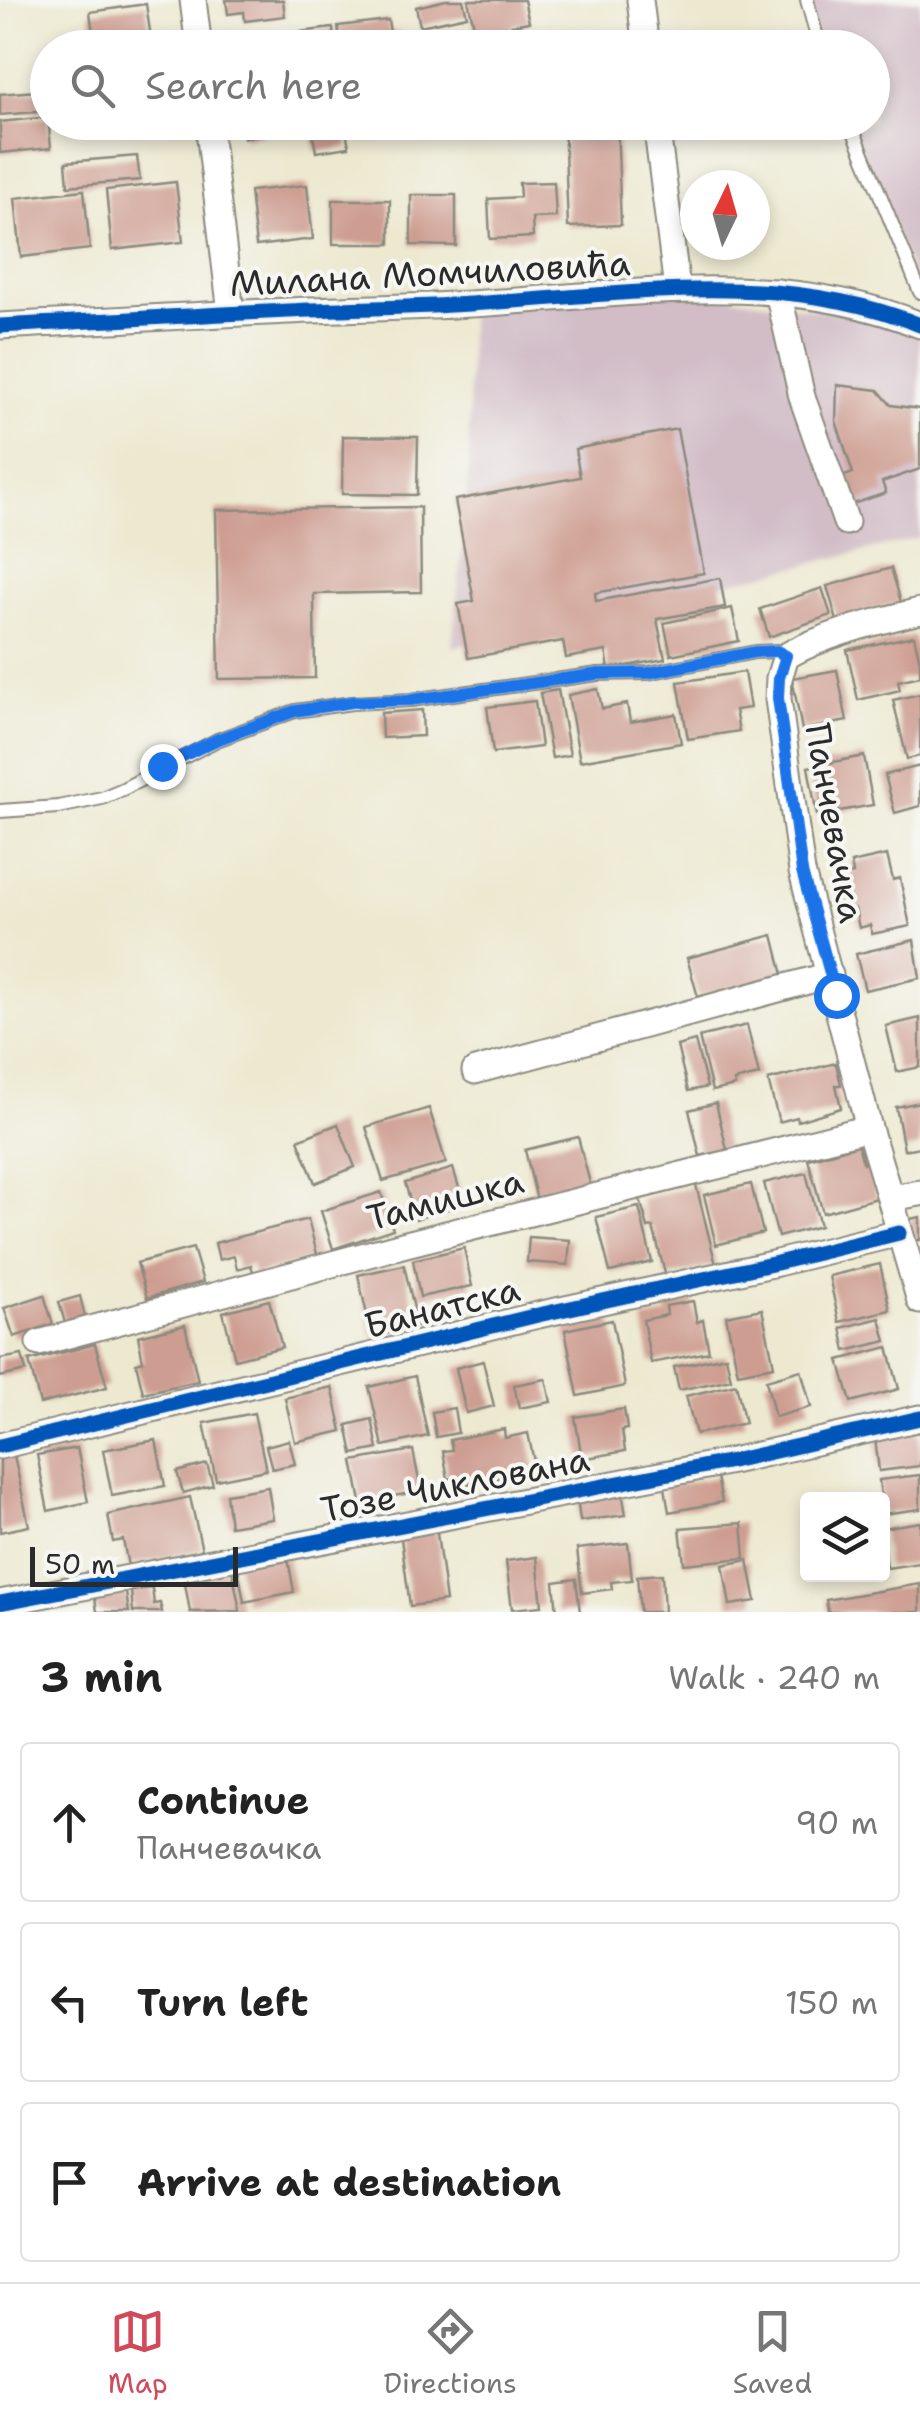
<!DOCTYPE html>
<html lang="en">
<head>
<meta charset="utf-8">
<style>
  body { margin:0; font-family:"Shantell Sans",sans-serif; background:#f6f6f6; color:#222 }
  .controls { position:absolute; right:30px; bottom:30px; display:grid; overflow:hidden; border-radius:10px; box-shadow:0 5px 15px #0003 }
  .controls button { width:90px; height:90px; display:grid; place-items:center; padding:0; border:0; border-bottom:2px solid #e0e0e0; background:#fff; color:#222; font:50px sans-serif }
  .compass { position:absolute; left:680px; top:170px; width:90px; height:90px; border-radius:50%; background:#fff; box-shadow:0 5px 15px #0003; rotate:5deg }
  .scale { position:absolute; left:30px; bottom:25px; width:208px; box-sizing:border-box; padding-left:10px; border:5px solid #2b2b2b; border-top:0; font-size:28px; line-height:35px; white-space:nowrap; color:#2b2b2b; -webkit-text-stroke:8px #f6f6f2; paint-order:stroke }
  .stop { position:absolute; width:30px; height:30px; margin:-22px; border:8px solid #1a73e8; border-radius:50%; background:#fff }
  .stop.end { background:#1a73e8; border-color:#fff; box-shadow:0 2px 10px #0008 }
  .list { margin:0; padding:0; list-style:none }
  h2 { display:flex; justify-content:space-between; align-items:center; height:130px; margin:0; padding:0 40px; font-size:42px }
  h2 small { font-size:32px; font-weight:400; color:#767676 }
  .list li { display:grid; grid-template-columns:65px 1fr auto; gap:30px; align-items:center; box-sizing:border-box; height:160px; margin:0 20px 20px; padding:0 20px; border:2px solid #e0e0e0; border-radius:10px }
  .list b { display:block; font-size:38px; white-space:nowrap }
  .list p { margin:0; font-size:32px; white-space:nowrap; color:#767676 }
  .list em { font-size:32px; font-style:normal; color:#767676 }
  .icon { flex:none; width:55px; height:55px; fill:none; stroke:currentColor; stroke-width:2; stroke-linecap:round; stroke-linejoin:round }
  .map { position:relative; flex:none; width:920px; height:1612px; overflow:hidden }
  .search { position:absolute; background:#fff; box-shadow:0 5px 15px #0003; left:30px; right:30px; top:30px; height:110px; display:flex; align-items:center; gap:25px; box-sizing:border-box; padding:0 35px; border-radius:55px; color:#767676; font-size:38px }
  .sheet { height:670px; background:#fff }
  nav { display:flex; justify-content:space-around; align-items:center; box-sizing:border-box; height:140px; border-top:2px solid #e0e0e0; background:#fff; font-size:28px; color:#767676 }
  nav a { display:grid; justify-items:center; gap:5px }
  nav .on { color:#d1495b }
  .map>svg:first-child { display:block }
  .industrial { fill:#d2bdc7 }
  .building { fill:#ce9d91 }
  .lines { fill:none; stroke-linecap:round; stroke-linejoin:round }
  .lane-casing { stroke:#8c8a7e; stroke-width:16 }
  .street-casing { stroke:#8c8a7e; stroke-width:29 }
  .lane { stroke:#fff; stroke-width:12 }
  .street { stroke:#fff; stroke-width:25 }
  .cycleway-casing { stroke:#f6f6f2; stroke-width:21 }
  .cycleway { stroke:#0057b8; stroke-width:15 }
  .route { stroke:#1a73e8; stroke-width:12 }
  .labels { text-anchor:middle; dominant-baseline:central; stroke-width:8; stroke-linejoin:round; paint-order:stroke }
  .street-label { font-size:35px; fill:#2b2b2b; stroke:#f6f6f2 }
</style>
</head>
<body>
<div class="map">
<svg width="920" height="1612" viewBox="0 0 920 1612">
  <rect width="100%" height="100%" fill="#f6f6f2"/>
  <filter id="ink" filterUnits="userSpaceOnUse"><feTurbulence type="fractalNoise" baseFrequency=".01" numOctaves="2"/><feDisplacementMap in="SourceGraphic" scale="20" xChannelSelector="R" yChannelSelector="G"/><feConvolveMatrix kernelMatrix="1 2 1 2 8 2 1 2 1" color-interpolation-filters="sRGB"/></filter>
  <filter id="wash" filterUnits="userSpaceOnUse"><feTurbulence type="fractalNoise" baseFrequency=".0048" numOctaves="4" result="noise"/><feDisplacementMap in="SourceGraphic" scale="40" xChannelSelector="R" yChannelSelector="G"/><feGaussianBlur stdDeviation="2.25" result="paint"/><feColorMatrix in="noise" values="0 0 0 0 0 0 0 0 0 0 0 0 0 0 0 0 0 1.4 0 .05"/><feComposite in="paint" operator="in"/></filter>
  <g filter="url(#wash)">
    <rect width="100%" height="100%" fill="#ede9d1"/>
    <g class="industrial">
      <polygon points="807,0 920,0 920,292 850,123 872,122 872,48 820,47"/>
      <polygon points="677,289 920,325 920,538 452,647 464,534 469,454 469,305"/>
    </g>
    <g id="blocks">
      <g class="building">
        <polygon points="226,0 283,0 285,16 245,21 244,12 228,14"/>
        <polygon points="446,0 463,0 467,16 420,26 416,7"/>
        <polygon points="468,0 524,0 529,22 512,25 514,32 477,40"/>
        <polygon points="146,4 152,45 132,48 95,48 90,12"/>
        <polygon points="388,20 390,32 397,31 399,48 341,48 338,26"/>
        <polygon points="333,28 335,46 301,48 299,32"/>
        <polygon points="600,36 602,48 545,48 544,44"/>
        <polygon points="48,90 48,111 0,115 0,94"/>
        <polygon points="48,117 51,148 0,153 0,122"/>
        <polygon points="241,122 304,122 304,126 244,138"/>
        <polygon points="564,122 617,122 621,225 568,227"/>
        <polygon points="345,125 349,147 316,152 312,130"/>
        <polygon points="137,156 140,180 68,186 66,162"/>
        <polygon points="176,182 183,242 112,250 106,190"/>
        <polygon points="554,182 556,217 532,218 533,237 490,239 488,199 520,197 519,183"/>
        <polygon points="307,185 313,239 256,246 250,191"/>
        <polygon points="84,190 90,249 21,257 15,198"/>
        <polygon points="411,195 456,195 456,246 411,245"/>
        <rect x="333" y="200" width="57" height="44"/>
        <polygon points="837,385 878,390 891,405 920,409 920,469 882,482 886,493 847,506 839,478 853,473 836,421"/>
        <polygon points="677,429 704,573 595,593 596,601 720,578 725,607 657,619 665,659 609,669 606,651 566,658 563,641 468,658 458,604 474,601 455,500 580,477 575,449"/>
        <polygon points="343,436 418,437 417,495 342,494"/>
        <polygon points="420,507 421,592 314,594 315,678 219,679 216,510"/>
        <polygon points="891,568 901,602 837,621 827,586"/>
        <polygon points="822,588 831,615 769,637 760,609"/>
        <polygon points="732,608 739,641 671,655 664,623"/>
        <polygon points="914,636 920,662 920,676 898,681 900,690 858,700 847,650"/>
        <polygon points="837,670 847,721 802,730 792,678"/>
        <polygon points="744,672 750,708 735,710 739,731 688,739 678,682"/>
        <polygon points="598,689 602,709 627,704 630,722 676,714 681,743 580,761 568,695"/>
        <polygon points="558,690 570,755 552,758 540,693"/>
        <polygon points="920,694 920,756 907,759 893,700"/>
        <polygon points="535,701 541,747 493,753 487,707"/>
        <polygon points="422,710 423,736 382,738 381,713"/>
        <polygon points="864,756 873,805 817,815 808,767"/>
        <polygon points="920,766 920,806 895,813 885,775"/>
        <polygon points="887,855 893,880 900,878 910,926 872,934 870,925 859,928 855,909 847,911 839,877 853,874 851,863"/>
        <polygon points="773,935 783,975 698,997 687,958"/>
        <polygon points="914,940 920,978 865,990 856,954"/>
        <polygon points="920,1018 920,1067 897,1072 886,1026"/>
        <polygon points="747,1025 759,1075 734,1081 735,1086 712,1091 699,1037"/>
        <polygon points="695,1041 707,1087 688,1091 677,1046"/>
        <polygon points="836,1063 841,1085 836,1085 841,1108 798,1121 797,1117 779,1122 768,1080"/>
        <polygon points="920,1102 920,1147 904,1150 896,1107"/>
        <polygon points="716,1103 727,1150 700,1156 689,1110"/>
        <polygon points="429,1108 446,1163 383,1181 366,1127"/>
        <polygon points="338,1124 355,1167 315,1183 298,1140"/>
        <polygon points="578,1137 591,1187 537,1201 525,1150"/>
        <polygon points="858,1145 863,1163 868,1162 877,1198 823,1213 808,1159"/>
        <polygon points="453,1168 464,1204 416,1219 405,1183"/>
        <polygon points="806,1173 820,1226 778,1237 764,1183"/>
        <polygon points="751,1184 763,1233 716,1245 704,1195"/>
        <polygon points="696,1185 716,1265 666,1277 653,1227 648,1228 640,1199"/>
        <polygon points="381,1192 393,1229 333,1249 321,1211"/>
        <polygon points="639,1207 652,1262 610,1272 596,1217"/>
        <polygon points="920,1217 920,1240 915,1241 910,1219"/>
        <polygon points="308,1219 318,1258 254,1275 251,1265 237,1269 234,1256 219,1260 215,1243"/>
        <polygon points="529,1237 570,1240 568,1265 527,1262"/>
        <polygon points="193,1248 203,1282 147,1298 137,1263"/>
        <polygon points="464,1248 472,1286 420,1297 413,1260"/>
        <polygon points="880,1264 890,1310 839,1322 829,1276"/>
        <polygon points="404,1265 418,1326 372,1337 358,1275"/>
        <polygon points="44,1295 53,1324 14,1337 4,1308"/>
        <polygon points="80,1296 85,1317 65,1323 59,1302"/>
        <polygon points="269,1300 282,1347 235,1359 223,1312"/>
        <polygon points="693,1301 697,1322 703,1320 709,1352 651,1363 643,1320 667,1315 666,1306"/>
        <polygon points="762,1309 774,1366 738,1373 726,1316"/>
        <polygon points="880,1318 886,1341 846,1351 841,1328"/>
        <polygon points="612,1320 625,1386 578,1396 565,1330"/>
        <polygon points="185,1325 198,1381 143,1393 136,1363 143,1361 138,1336"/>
        <polygon points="95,1344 107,1387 40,1404 29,1361"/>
        <polygon points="888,1347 899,1389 851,1402 839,1360"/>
        <polygon points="22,1355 26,1371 0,1377 0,1359"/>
        <polygon points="726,1356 731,1379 679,1390 674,1367"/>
        <polygon points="483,1361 494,1406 466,1413 456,1368"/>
        <polygon points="801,1370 811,1407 775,1417 766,1380"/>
        <polygon points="415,1376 428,1436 383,1446 369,1387"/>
        <polygon points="546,1379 551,1402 519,1408 514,1385"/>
        <polygon points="736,1384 745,1423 696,1434 686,1396"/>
        <polygon points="332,1387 342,1431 295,1442 285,1398"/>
        <polygon points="454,1408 458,1433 436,1437 432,1412"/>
        <polygon points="624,1409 627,1429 622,1430 625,1451 582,1459 575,1417"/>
        <polygon points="254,1413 266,1470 216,1480 204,1423"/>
        <polygon points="372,1419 378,1449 353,1454 347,1425"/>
        <polygon points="504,1429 505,1438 528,1433 536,1471 457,1486 455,1477 448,1479 443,1451 452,1450 450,1440"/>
        <polygon points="920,1432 920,1466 879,1471 875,1438"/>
        <polygon points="156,1440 165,1486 112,1496 103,1450"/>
        <polygon points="289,1440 295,1464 272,1469 266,1446"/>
        <polygon points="77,1448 88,1502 48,1511 37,1455"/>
        <polygon points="413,1450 421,1491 361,1502 353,1461"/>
        <polygon points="14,1455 29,1526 0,1532 0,1458"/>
        <polygon points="207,1464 213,1485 183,1493 177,1472"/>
        <polygon points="920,1475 920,1509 883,1514 879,1480"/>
        <polygon points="717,1477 722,1502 669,1512 665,1487"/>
        <polygon points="268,1487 273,1519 230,1526 226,1494"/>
        <polygon points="622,1492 626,1515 580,1521 577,1498"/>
        <polygon points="190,1497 202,1550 128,1566 123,1540 113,1542 108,1515"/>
        <polygon points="920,1522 920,1563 887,1568 882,1528"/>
        <polygon points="742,1523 745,1558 684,1564 680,1528"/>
        <polygon points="436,1526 446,1601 410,1606 400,1531"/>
        <polygon points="628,1543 632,1580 611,1582 612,1589 582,1593 577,1549"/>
        <polygon points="287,1553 294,1592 244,1602 237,1563"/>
        <polygon points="537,1557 542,1606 512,1609 506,1561"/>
        <polygon points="748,1560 756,1601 730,1605 723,1565"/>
        <polygon points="232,1569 240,1611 190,1612 184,1578"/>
        <polygon points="662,1574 664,1612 640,1612 637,1576"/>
        <polygon points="576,1579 580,1612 557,1612 554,1582"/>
        <polygon points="920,1584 920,1612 828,1612 826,1600"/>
        <polygon points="125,1586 129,1612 97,1612 94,1591"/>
        <polygon points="152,1588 154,1604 160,1603 162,1612 133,1612 131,1591"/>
      </g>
    </g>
  </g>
  <g filter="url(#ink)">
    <use href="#blocks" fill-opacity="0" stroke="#8c8a7e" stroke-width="2.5"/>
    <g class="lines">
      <g class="lane-casing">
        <g id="lane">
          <polyline points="807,0 820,48"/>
          <polyline points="850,122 920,292"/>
          <polyline points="0,811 58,807 102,798 123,789 217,740 295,711 352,703 411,700 598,674 648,673 755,652 777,651 786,656"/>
        </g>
      </g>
      <g class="street-casing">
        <g id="street">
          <polyline points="193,0 199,48"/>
          <polyline points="640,0 646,48"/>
          <polyline points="208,122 231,313"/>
          <polyline points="656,122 677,289"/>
          <polyline points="778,292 802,397 846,522"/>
          <path d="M0 326C96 321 192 315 288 311 348 308 409 308 470 304 619 296 777 267 920 325"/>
          <polyline points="475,1071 830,975"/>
          <polyline points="920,1193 890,1198 920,1301"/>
          <path d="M890 1198 869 1128 802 872 778 699 779 678 786 656C827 633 875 622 920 611"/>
          <polyline points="39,1343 406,1244 869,1128"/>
          <polyline points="0,1446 538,1315 777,1263 899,1233"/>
          <polyline points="0,1603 732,1461 920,1418"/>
        </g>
      </g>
      <use href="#lane" class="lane"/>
      <use href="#street" class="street"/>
      <g class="cycleway-casing">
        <g id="cycleway">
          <path d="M0 326C96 321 192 315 288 311 348 308 409 308 470 304 619 296 777 267 920 325"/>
          <polyline points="0,1446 538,1315 777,1263 899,1233"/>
          <polyline points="0,1603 732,1461 920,1418"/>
        </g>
      </g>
      <use href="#cycleway" class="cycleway"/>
    </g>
  </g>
  <g class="lines" filter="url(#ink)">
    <polyline class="route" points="162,766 216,740 295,711 352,702 411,700 598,674 648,673 755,652 777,651 786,656 779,678 778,698 802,872 836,995"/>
  </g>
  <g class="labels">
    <g class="street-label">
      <text transform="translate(430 273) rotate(-3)">Милана Момчиловића</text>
      <text transform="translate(835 823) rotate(80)">Панчевачка</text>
      <text transform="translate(445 1199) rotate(-14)">Тамишка</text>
      <text transform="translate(442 1307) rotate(-14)">Банатска</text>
      <text transform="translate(455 1484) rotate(-11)">Тозе Чиклована</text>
    </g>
  </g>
</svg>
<div class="controls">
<button><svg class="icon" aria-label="layers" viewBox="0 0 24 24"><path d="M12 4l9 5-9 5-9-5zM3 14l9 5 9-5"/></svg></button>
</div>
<svg class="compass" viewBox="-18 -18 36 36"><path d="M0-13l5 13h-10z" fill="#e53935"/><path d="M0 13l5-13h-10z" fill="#767676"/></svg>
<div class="scale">50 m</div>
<div class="stop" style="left:836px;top:995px"></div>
<div class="stop end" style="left:162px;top:766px"></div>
<div class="search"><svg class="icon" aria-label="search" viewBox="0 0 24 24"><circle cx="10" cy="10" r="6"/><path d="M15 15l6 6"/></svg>Search here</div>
</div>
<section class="sheet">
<h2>3 min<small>Walk · 240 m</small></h2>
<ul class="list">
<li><svg class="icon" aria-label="ahead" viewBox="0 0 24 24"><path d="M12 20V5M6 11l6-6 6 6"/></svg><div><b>Continue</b><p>Панчевачка</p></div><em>90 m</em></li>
<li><svg class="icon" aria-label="left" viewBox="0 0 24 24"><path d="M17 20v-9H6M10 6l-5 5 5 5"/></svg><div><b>Turn left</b></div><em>150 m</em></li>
<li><svg class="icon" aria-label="arrive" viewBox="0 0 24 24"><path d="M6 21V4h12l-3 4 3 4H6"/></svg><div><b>Arrive at destination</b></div></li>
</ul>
</section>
<nav>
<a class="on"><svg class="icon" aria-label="map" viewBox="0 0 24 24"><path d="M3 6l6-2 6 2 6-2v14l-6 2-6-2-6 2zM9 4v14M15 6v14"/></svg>Map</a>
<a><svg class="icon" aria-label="directions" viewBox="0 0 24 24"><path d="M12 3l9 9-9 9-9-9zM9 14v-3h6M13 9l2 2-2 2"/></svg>Directions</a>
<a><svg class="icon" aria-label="saved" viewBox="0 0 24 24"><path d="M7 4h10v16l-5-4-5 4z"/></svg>Saved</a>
</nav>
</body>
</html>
